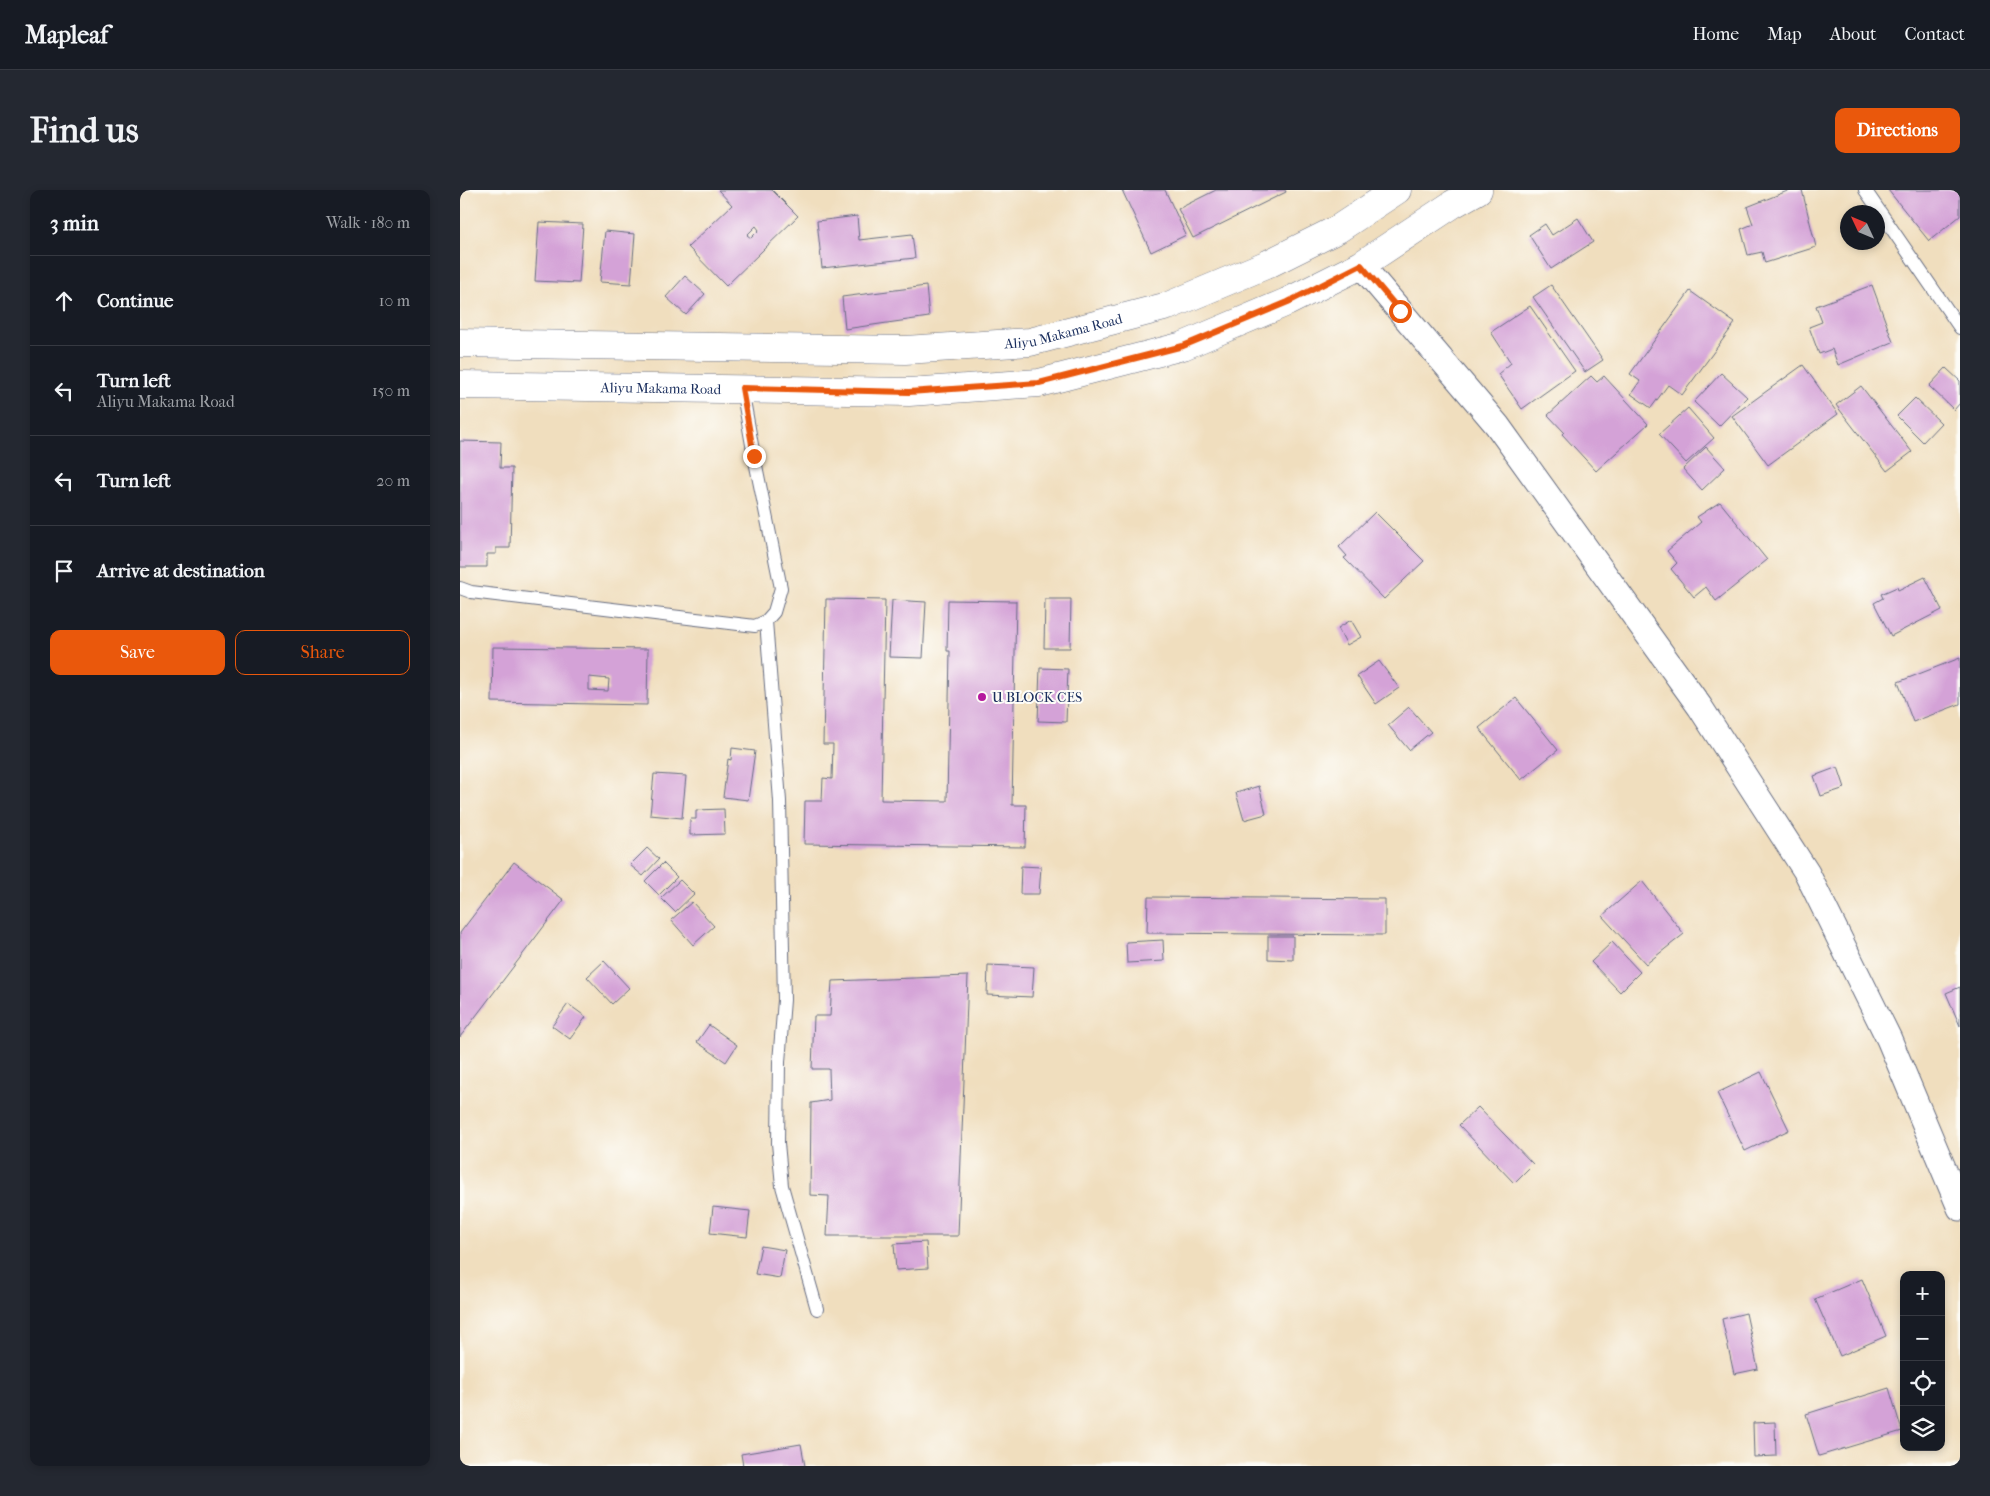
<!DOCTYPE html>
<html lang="en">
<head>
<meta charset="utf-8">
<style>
  body { margin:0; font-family:"IM FELL French Canon",serif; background:#242831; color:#f1f3f6 }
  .controls { position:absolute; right:15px; bottom:15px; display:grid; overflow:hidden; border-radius:10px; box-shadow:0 2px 8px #0003 }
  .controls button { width:45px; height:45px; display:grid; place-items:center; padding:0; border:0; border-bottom:1px solid #363941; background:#171b24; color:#f1f3f6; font:25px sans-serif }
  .compass { position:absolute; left:1380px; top:15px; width:45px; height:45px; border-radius:50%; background:#171b24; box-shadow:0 2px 8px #0003; rotate:314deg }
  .stop { position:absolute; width:15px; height:15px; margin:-11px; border:4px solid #ea580c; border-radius:50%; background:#fff }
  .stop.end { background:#ea580c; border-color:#fff; box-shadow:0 1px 5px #0008 }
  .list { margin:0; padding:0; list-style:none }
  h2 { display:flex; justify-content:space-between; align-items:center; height:65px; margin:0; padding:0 20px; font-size:21px }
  h2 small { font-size:16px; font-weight:400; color:#9ea1a6 }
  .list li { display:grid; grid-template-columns:32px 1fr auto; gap:15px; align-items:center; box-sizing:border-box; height:90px; padding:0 20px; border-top:1px solid #363941 }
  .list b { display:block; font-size:19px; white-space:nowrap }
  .list p { margin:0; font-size:16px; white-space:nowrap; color:#9ea1a6 }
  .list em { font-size:16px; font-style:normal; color:#9ea1a6 }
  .actions { display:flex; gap:10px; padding:15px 20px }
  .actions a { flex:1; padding:11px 0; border:1px solid #ea580c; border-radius:10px; text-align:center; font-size:18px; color:#ea580c }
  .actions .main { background:#ea580c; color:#fff }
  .icon { flex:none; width:28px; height:28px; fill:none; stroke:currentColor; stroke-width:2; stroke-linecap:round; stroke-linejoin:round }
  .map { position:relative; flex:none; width:1500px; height:1276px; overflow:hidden; border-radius:10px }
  header { display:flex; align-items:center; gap:30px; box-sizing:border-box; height:70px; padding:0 25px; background:#171b24; border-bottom:1px solid #363941 }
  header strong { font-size:24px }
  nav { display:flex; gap:28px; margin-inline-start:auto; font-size:18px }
  .intro { display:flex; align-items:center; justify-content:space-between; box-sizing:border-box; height:120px; padding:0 30px }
  h1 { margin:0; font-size:35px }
  .button { padding:12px 22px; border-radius:10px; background:#ea580c; color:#fff; font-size:18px; font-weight:700 }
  main { display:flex; gap:30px; padding:0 30px }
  aside { flex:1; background:#171b24; border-radius:10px; box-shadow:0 2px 8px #0003 }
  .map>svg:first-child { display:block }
  .building { fill:#d4a2d7; fill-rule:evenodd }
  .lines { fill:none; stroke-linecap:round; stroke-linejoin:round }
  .service-casing { stroke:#666c80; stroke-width:14 }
  .minor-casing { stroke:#666c80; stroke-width:27 }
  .tertiary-casing { stroke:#666c80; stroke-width:29 }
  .service { stroke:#fff; stroke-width:12 }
  .minor { stroke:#fff; stroke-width:25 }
  .tertiary { stroke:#fff; stroke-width:28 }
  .route { stroke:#ea580c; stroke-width:6 }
  .poi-dot { fill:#b5179e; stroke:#fdfcf7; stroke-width:2 }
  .labels { text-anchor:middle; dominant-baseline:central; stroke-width:4; stroke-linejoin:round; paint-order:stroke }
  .street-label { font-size:14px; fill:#1b2f5e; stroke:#fdfcf7 }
  .poi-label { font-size:14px; fill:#1b2f5e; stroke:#fdfcf7; text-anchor:start }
</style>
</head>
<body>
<header>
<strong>Mapleaf</strong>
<nav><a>Home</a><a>Map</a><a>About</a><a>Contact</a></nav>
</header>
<div class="intro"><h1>Find us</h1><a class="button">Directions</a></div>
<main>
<aside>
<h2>3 min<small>Walk · 180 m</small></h2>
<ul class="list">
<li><svg class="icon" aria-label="ahead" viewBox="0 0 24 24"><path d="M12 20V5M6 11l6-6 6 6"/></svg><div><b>Continue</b></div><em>10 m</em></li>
<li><svg class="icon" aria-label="left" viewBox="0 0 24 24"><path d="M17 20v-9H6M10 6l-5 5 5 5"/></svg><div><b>Turn left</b><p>Aliyu Makama Road</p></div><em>150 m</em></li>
<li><svg class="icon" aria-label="left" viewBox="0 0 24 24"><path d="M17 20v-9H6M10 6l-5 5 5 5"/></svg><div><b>Turn left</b></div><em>20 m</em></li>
<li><svg class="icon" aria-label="arrive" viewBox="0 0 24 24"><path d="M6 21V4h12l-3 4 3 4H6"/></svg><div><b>Arrive at destination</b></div></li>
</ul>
<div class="actions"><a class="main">Save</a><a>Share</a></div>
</aside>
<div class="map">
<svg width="1500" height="1276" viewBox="0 0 1500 1276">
  <rect width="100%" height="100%" fill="#fdfcf7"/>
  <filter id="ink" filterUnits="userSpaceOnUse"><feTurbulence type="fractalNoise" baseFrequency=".02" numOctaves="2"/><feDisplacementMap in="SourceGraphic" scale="10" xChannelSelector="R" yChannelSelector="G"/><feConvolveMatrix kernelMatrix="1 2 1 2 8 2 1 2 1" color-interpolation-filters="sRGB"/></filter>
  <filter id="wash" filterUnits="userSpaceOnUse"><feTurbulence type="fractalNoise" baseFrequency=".0096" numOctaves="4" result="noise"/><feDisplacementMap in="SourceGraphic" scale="20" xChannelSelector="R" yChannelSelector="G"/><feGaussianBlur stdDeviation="1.12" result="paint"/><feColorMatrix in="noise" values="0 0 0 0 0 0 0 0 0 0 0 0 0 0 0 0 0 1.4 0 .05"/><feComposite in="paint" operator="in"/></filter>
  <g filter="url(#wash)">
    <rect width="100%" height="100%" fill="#f0debe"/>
    <g id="blocks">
      <g class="building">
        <path d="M258 0H312L338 26 266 96 228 57 272 15ZM296 36 299 40 291 48 287 45Z"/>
        <polygon points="662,0 705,0 726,45 691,62"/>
        <polygon points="756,0 825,0 826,2 733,48 718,19"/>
        <polygon points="1330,0 1342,0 1356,57 1305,73 1302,62 1288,65 1281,39 1293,34 1287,17"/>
        <polygon points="1428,0 1500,0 1500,26 1469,51"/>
        <polygon points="397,26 399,50 452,44 455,68 362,78 357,31"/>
        <polygon points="1118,28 1133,52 1091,79 1069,45 1085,34 1092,45"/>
        <polygon points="79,32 123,34 119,93 75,91"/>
        <polygon points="145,41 175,44 171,94 140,92"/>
        <polygon points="225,86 245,104 226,125 206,107"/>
        <polygon points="1091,95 1143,170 1125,182 1073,107"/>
        <polygon points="1412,95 1433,152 1378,175 1372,159 1359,164 1349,137 1362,132 1356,116"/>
        <polygon points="466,96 469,127 385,139 382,107"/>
        <polygon points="1230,101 1275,133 1222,205 1208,195 1191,218 1171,204 1180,191 1170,184"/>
        <polygon points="1070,116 1115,181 1062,219 1038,184 1051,173 1031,142"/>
        <polygon points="1343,175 1378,224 1308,275 1272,226"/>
        <polygon points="1486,178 1500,191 1500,213 1494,220 1469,196"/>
        <polygon points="1261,183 1287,207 1259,236 1234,212"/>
        <polygon points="1131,186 1137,192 1144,186 1188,234 1136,281 1102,244 1104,242 1088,225"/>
        <polygon points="1401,196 1452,262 1427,281 1376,215"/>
        <polygon points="1455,208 1481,233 1463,252 1437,226"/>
        <polygon points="1228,218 1254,248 1226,273 1199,244"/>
        <polygon points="0,251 41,252 40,278 52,278 50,358 36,358 36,364 27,364 27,377 0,377"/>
        <polygon points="1246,257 1265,278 1242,300 1223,279"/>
        <polygon points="1260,312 1307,370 1256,411 1246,397 1234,407 1211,379 1217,373 1207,361 1241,332 1237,327"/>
        <polygon points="915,322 964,371 924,409 884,368 887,366 879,357"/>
        <polygon points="1465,387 1482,420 1431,446 1414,413 1423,408 1421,404 1437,397 1438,400"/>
        <polygon points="366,409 425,410 421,610 487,611 490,461 487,461 488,410 556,411 552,615 566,615 565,657 344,654 345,611 362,611 363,588 372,589 373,554 363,554"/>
        <polygon points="585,409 611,409 610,458 584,458"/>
        <polygon points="432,410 466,412 463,468 429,467"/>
        <polygon points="891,430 901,447 887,455 878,438"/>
        <path d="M33 457 188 459 187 515 32 512ZM129 487 149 489 148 501 129 500Z"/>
        <polygon points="1500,468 1500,514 1453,532 1438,492"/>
        <polygon points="919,471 939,498 916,514 897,486"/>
        <polygon points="580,478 608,479 606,532 578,531"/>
        <polygon points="1056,508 1098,560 1061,590 1019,538"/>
        <polygon points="949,517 971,542 949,560 928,535"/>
        <polygon points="272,558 295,561 288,610 263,607 268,569 271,570"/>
        <polygon points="1378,577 1385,598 1361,606 1354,586"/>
        <polygon points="194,584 226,586 222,628 190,625"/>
        <polygon points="799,596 806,624 784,630 776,603"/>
        <polygon points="264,619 265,644 230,645 230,629 236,629 236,620"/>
        <polygon points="187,658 199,669 183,686 170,675"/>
        <polygon points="54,672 104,710 0,847 0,743"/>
        <polygon points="203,673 217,687 199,705 185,691"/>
        <polygon points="561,676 581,677 579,704 560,704"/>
        <polygon points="220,690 234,704 215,722 201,708"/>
        <polygon points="1182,691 1224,744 1186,774 1142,726"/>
        <polygon points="688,707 925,709 925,745 687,743"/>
        <polygon points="232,712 254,736 233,755 211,730"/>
        <polygon points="808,746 833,746 833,770 808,769"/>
        <polygon points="703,750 704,771 667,773 666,752"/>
        <polygon points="1152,752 1180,782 1160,802 1131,772"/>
        <polygon points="144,771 169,798 152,814 127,787"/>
        <polygon points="528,775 574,777 572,807 527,805"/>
        <polygon points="508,786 498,1046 367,1046 369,1006 350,1005 351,913 370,910 369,879 352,879 354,826 370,826 372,791"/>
        <polygon points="1500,797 1500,836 1486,803"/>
        <polygon points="108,814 126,827 110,849 92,836"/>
        <polygon points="249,835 277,855 266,872 237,852"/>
        <polygon points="1301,882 1329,940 1285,961 1257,903"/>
        <polygon points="1018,917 1073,974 1054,993 999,935"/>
        <polygon points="253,1017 290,1021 287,1047 250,1043"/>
        <polygon points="466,1052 468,1078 436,1080 434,1054"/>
        <polygon points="301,1056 325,1060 320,1088 295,1084"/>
        <polygon points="1402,1089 1426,1146 1380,1166 1355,1109"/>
        <polygon points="1286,1123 1298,1179 1274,1184 1262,1129"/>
        <polygon points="1429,1198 1442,1241 1359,1266 1346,1224"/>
        <polygon points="1315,1232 1316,1266 1294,1267 1293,1233"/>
        <polygon points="341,1254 345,1276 283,1276 281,1264"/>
      </g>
    </g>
  </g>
  <g filter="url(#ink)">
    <use href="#blocks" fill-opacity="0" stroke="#666c80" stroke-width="1"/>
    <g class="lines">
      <g class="service-casing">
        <g id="service">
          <polyline points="1405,0 1500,138"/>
          <polyline points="0,398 11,402 295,436 306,431 314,422 321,398 294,266 282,199"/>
          <polyline points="306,431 320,611 324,810 319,872 318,953 322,996 357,1119"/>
        </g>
      </g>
      <g class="minor-casing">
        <polyline id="minor" points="901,75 1037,235 1240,517 1347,683 1429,849 1500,1018"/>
      </g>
      <g class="tertiary-casing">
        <g id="tertiary">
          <path id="s1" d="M0 153 445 160 570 152 708 116 808 74 878 39 937 0"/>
          <path id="s2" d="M0 195 449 202 579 193 723 156 827 112 901 75 993 14 1018 0"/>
        </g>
      </g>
      <use href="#service" class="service"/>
      <use href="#minor" class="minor"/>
      <use href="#tertiary" class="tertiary"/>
    </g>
  </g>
  <g class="lines" filter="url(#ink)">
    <polyline class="route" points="294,266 282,198 449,202 579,193 723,156 828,112 901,75 940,121"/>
  </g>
  <circle class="poi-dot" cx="522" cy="507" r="5"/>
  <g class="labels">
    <g class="street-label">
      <text stroke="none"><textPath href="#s1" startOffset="605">Aliyu Makama Road</textPath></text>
      <text stroke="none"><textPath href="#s2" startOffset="201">Aliyu Makama Road</textPath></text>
    </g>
    <g class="poi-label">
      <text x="532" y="507">U BLOCK CES</text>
    </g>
  </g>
</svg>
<div class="controls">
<button>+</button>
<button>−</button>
<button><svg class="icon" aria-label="locate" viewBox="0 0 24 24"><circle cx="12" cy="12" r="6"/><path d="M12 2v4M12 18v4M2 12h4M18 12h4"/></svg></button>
<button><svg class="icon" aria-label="layers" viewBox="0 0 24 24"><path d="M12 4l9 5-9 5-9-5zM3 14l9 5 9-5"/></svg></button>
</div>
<svg class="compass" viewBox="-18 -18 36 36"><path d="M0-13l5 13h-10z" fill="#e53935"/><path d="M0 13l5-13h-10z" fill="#9ea1a6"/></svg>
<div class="stop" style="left:940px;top:121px"></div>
<div class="stop end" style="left:294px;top:266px"></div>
</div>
</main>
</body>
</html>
